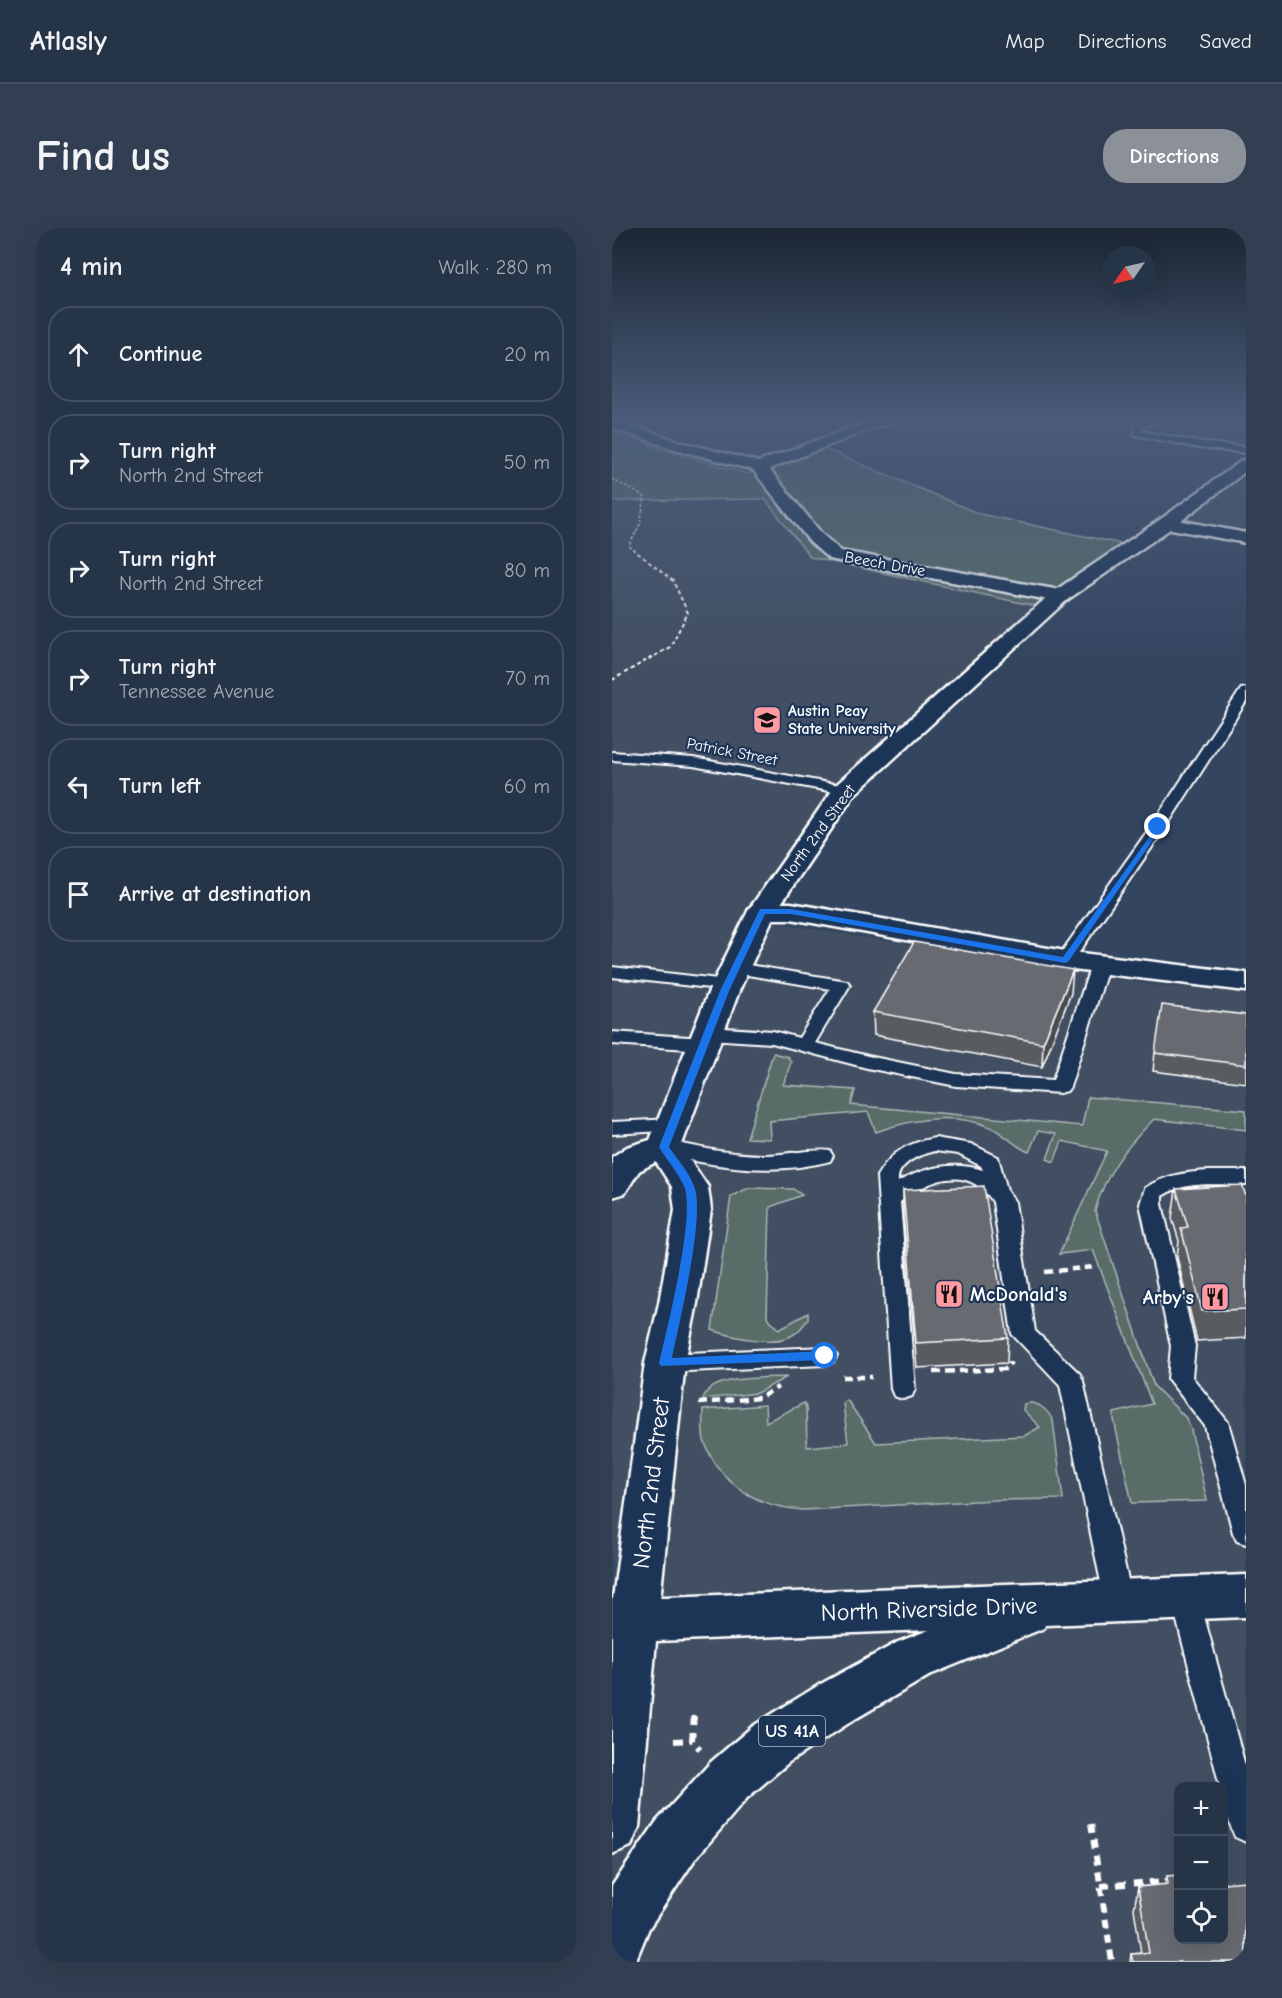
<!DOCTYPE html>
<html lang="en">
<head>
<meta charset="utf-8">
<style>
  body { margin:0; font-family:"Comic Neue",sans-serif; background:#323f52; color:#f1f3f6 }
  .controls { position:absolute; right:18px; bottom:18px; display:grid; overflow:hidden; border-radius:12px; box-shadow:0 6px 24px #0002 }
  .controls button { width:54px; height:54px; display:grid; place-items:center; padding:0; border:0; border-bottom:2px solid #424f60; background:#263447; color:#f1f3f6; font:30px sans-serif }
  .compass { position:absolute; left:490px; top:18px; width:54px; height:54px; border-radius:50%; background:#263447; box-shadow:0 6px 24px #0002; rotate:236deg }
  .stop { position:absolute; width:18px; height:18px; margin:-14px; border:4px solid #1a73e8; border-radius:50%; background:#fff }
  .stop.end { background:#1a73e8; border-color:#fff; box-shadow:0 2px 6px #0008 }
  .list { margin:0; padding:0; list-style:none }
  h2 { display:flex; justify-content:space-between; align-items:center; height:78px; margin:0; padding:0 24px; font-size:26px }
  h2 small { font-size:20px; font-weight:400; color:#a4aab4 }
  .list li { display:grid; grid-template-columns:39px 1fr auto; gap:18px; align-items:center; box-sizing:border-box; height:96px; margin:0 12px 12px; padding:0 12px; border:2px solid #424f60; border-radius:24px }
  .list b { display:block; font-size:22px; white-space:nowrap }
  .list p { margin:0; font-size:20px; white-space:nowrap; color:#a4aab4 }
  .list em { font-size:20px; font-style:normal; color:#a4aab4 }
  .icon { flex:none; width:33px; height:33px; fill:none; stroke:currentColor; stroke-width:2; stroke-linecap:round; stroke-linejoin:round }
  .map { position:relative; flex:none; width:634px; height:1734px; overflow:hidden; border-radius:24px }
  header { display:flex; align-items:center; gap:36px; box-sizing:border-box; height:84px; padding:0 30px; background:#263447; border-bottom:2px solid #424f60 }
  header strong { font-size:28px }
  nav { display:flex; gap:33px; margin-inline-start:auto; font-size:21px }
  .intro { display:flex; align-items:center; justify-content:space-between; box-sizing:border-box; height:144px; padding:0 36px }
  h1 { margin:0; font-size:42px }
  .button { padding:15px 27px; border-radius:24px; background:#8c9099; color:#fff; font-size:21px; font-weight:700 }
  main { display:flex; gap:36px; padding:0 36px }
  aside { flex:1; background:#263447; border-radius:24px; box-shadow:0 6px 24px #0002 }
  .map>svg:first-child { display:block }
  .built { fill:#435064; fill-rule:evenodd }
  .green { fill:#586c68; stroke:#acb6b4; stroke-width:1.5 }
  .lines { fill:none; stroke-linecap:round; stroke-linejoin:round }
  .service-casing { stroke:#fff; stroke-width:4 }
  .minor-casing { stroke:#fff; stroke-width:5 }
  .primary-casing { stroke:#fff; stroke-width:5 }
  .trunk-casing { stroke:#fff; stroke-width:5 }
  .path-far3 { stroke:#fff; stroke-width:1.5; stroke-dasharray:3 2; stroke-linecap:butt }
  .path-far2 { stroke:#fff; stroke-width:2; stroke-dasharray:4 3; stroke-linecap:butt }
  .path-far1 { stroke:#fff; stroke-width:4.5; stroke-dasharray:8 5; stroke-linecap:butt }
  .path { stroke:#fff; stroke-width:6; stroke-dasharray:9 7; stroke-linecap:butt }
  .service { fill:#1d3557; fill-rule:evenodd }
  .minor { fill:#1d3557; fill-rule:evenodd }
  .primary { fill:#1d3557; fill-rule:evenodd }
  .trunk { fill:#1d3557; fill-rule:evenodd }
  .wall { fill:#595c61; stroke:#fff; stroke-width:1.5 }
  .shaded-wall { fill:#484b4f; stroke:#fff; stroke-width:1.5 }
  .building { fill:#676b71; stroke:#fff; stroke-width:1.5 }
  .route { fill:#1a73e8 }
  .labels { text-anchor:middle; dominant-baseline:central; stroke-width:4.5; stroke-linejoin:round; paint-order:stroke }
  .far-street-label { font-size:16px; fill:#fff; stroke:#1d3557 }
  .far-poi-label { font-size:16px; font-weight:bold; fill:#fff; stroke:#1d3557; text-anchor:start }
  .shield { fill:#1d3557; stroke:#bbc2cd; stroke-width:1.5 }
  .shield-label { font-size:18px; font-weight:bold; fill:#fff }
  .poi-label { font-size:20px; font-weight:bold; fill:#fff; stroke:#1d3557; text-anchor:start }
  .near-street-label { font-size:24px; fill:#fff; stroke:#1d3557 }
</style>
</head>
<body>
<header>
<strong>Atlasly</strong>
<nav><a>Map</a><a>Directions</a><a>Saved</a></nav>
</header>
<div class="intro"><h1>Find us</h1><a class="button">Directions</a></div>
<main>
<aside>
<h2>4 min<small>Walk · 280 m</small></h2>
<ul class="list">
<li><svg class="icon" aria-label="ahead" viewBox="0 0 24 24"><path d="M12 20V5M6 11l6-6 6 6"/></svg><div><b>Continue</b></div><em>20 m</em></li>
<li><svg class="icon" aria-label="right" viewBox="0 0 24 24"><path d="M7 20v-9h11M14 6l5 5-5 5"/></svg><div><b>Turn right</b><p>North 2nd Street</p></div><em>50 m</em></li>
<li><svg class="icon" aria-label="right" viewBox="0 0 24 24"><path d="M7 20v-9h11M14 6l5 5-5 5"/></svg><div><b>Turn right</b><p>North 2nd Street</p></div><em>80 m</em></li>
<li><svg class="icon" aria-label="right" viewBox="0 0 24 24"><path d="M7 20v-9h11M14 6l5 5-5 5"/></svg><div><b>Turn right</b><p>Tennessee Avenue</p></div><em>70 m</em></li>
<li><svg class="icon" aria-label="left" viewBox="0 0 24 24"><path d="M17 20v-9H6M10 6l-5 5 5 5"/></svg><div><b>Turn left</b></div><em>60 m</em></li>
<li><svg class="icon" aria-label="arrive" viewBox="0 0 24 24"><path d="M6 21V4h12l-3 4 3 4H6"/></svg><div><b>Arrive at destination</b></div></li>
</ul>
</aside>
<div class="map">
<svg width="634" height="1734" viewBox="0 0 634 1734">
  <rect width="100%" height="100%" fill="#33455f"/>
  <filter id="ink" filterUnits="userSpaceOnUse"><feTurbulence type="fractalNoise" baseFrequency=".0167" numOctaves="2"/><feDisplacementMap in="SourceGraphic" scale="12" xChannelSelector="R" yChannelSelector="G"/><feConvolveMatrix kernelMatrix="1 2 1 2 8 2 1 2 1" color-interpolation-filters="sRGB"/></filter>
  <g filter="url(#ink)">
    <g class="built">
      <polygon points="634,236 634,310 555,295"/>
      <path d="M153 271 198 329 437 381 260 539 191 629 158 694 548 758 634 763V1734H0V273ZM566 1558H612V1712H566Z"/>
    </g>
    <g class="green">
      <polygon points="0,203 52,222 136,246 209,219 368,286 529,320 437,381 198,329 153,271 0,273"/>
      <path d="M161 825 176 829 179 834 171 857 243 862 239 877 470 898 476 869 634 882V902L542 891C515 918 493 945 483 983L542 1158 574 1190 579 1202 595 1273 520 1275 502 1192V1185L540 1176 481 1022 447 1026 495 923 450 913 442 934 435 931 444 906 426 903 417 924C403 919 392 905 378 899 341 884 300 891 264 904L256 884 157 893 158 911 135 910Z"/>
      <path d="M137 960 181 961 190 967 158 979 155 1089 167 1101 196 1085V1091C191 1098 187 1104 179 1108 160 1118 120 1109 100 1102L119 968Z"/>
      <path d="M175 1149 145 1165 91 1171C97 1147 155 1150 175 1149Z"/>
      <path d="M235 1172 264 1215 412 1208 428 1199 411 1182 412 1176C425 1172 435 1181 441 1193L451 1271 383 1272 191 1282C147 1279 109 1258 93 1215 89 1205 91 1192 91 1182L153 1177 154 1194 192 1175 194 1179 195 1219 236 1215 231 1175Z"/>
    </g>
    <g class="lines">
      <g class="service-casing">
        <g id="service">
          <polygon points="545,189 557,189 530,200 530,203 587,214 634,219 634,225 587,220 523,207 523,197"/>
          <polygon points="634,460 634,474 554,599 459,736 447,736 444,732 539,598 629,461"/>
          <polygon points="0,524 81,530 233,558 240,562 233,566 81,538 0,532"/>
          <polygon points="488,732 494,733 497,737 458,859 455,863 448,865 344,858 255,840 160,815 97,811 90,809 88,805 90,801 97,799 161,803 187,810 218,761 118,744 115,740 118,736 124,735 235,753 238,757 203,815 256,828 344,846 441,852 479,737 482,733"/>
          <polygon points="0,739 115,752 121,753 124,757 121,761 115,762 0,749"/>
          <polygon points="0,804 92,810 99,812 101,816 99,820 92,822 0,816"/>
          <polygon points="61,891 68,892 71,897 68,902 0,906 0,894"/>
          <path d="M323 910 359 916 386 929 395 962 403 974 423 1103 468 1146 471 1153 521 1374 517 1383 507 1386 497 1383 493 1374 448 1157 400 1106 381 974C357 936 318 950 288 974L303 1161 300 1168 291 1171 282 1168 279 1161 265 948C279 924 295 915 323 910ZM323 923 346 926 369 938 371 942C341 933 313 939 286 954 284 936 308 926 323 923Z"/>
          <path d="M52 912C85 919 119 927 154 927 171 927 205 920 218 923L221 928 218 933C162 948 100 939 45 924L42 919 45 914Z"/>
          <path d="M598 943H634V957C606 957 574 952 550 968V976L583 1118 580 1149 616 1194 634 1257V1316L625 1313 621 1305 593 1198 556 1151 559 1118 528 976 533 960C553 947 574 944 598 943Z"/>
          <polygon points="213,1119 221,1122 225,1128 221,1134 213,1137 53,1144 45,1142 41,1135 45,1128 53,1126"/>
          <path d="M573 1358 583 1361 587 1370 634 1541V1614L623 1609C616 1593 612 1576 612 1558H608L559 1370 563 1361Z"/>
        </g>
      </g>
      <g class="minor-casing">
        <g id="minor">
          <polygon points="269,189 293,189 291,192 264,199 157,241 210,306 229,323 448,362 455,364 458,368 455,372 448,374 217,331 198,314 141,242 59,220 0,200 0,191 69,214 146,234"/>
          <polygon points="555,290 634,305 634,315 549,299 546,295 549,291"/>
          <polygon points="150,675 179,675 453,723 634,745 634,763 453,741 179,691 150,691 140,689 136,683 140,677"/>
        </g>
      </g>
      <g class="primary-casing">
        <polygon id="primary" points="634,231 634,243 561,299 455,372 242,567 164,683 127,763 69,919 96,959 99,982 85,1075 73,1135 46,1391 39,1406 22,1413 5,1406 0,1395 0,1378 33,1135 47,1075 63,982 60,959 44,934 27,943 13,965 0,969 0,929 15,919 38,912 97,763 136,683 224,557 441,364 549,291 629,233"/>
      </g>
      <g class="trunk-casing">
        <polygon id="trunk" points="634,1347 634,1389 433,1397 432,1400 320,1446 243,1491 177,1534 135,1570 83,1631 37,1700 23,1734 0,1734 0,1658 45,1593 99,1534 141,1498 207,1457 286,1414 317,1402 44,1413 27,1599 19,1618 0,1626 0,1371"/>
      </g>
      <polyline class="path-far3" points="0,251 33,269 28,296 17,318 24,324"/>
      <polyline class="path-far2" points="0,452 58,419 76,385 61,353 22,322"/>
      <g class="path-far1">
        <polyline points="433,1044 482,1039"/>
        <polyline points="321,1144 394,1141 399,1134"/>
        <polyline points="231,1149 260,1149"/>
        <polyline points="87,1175 147,1170 166,1159"/>
      </g>
      <g class="path">
        <polyline points="82,1488 80,1512 88,1521"/>
        <polyline points="62,1513 80,1512"/>
        <polyline points="479,1596 500,1734"/>
        <polyline points="489,1658 566,1652"/>
      </g>
      <use href="#service" class="service"/>
      <use href="#minor" class="minor"/>
      <use href="#primary" class="primary"/>
      <use href="#trunk" class="trunk"/>
    </g>
    <g class="wall">
      <polygon points="459,765 430,839 262,807 261,784"/>
      <polygon points="634,787 634,855 541,843 543,825"/>
      <polygon points="564,961 634,968 634,1110 585,1113 565,1029 567,1013 560,990"/>
      <polygon points="291,962 396,1110 395,1135 305,1140 291,987"/>
      <polygon points="555,1648 634,1734 518,1734 519,1726 529,1725 522,1681 526,1659 553,1657"/>
    </g>
    <polygon class="shaded-wall" points="461,742 459,765 430,839 431,815"/>
    <g class="building">
      <polygon points="302,714 461,742 431,815 261,784"/>
      <polygon points="550,777 634,787 634,837 543,825"/>
      <polygon points="630,957 634,968 634,1081 590,1083 569,1000 576,999 564,961"/>
      <polygon points="372,958 396,1110 304,1115 291,962"/>
      <polygon points="567,1647 567,1712 612,1712 612,1655 633,1653 634,1734 521,1734 519,1726 537,1725 526,1659 556,1656 555,1648"/>
    </g>
  </g>
  <linearGradient id="sky" x2="0" y2="1"><stop stop-color="#1c2634"/><stop offset="0.44" stop-color="#4a5c7a"/><stop offset="1" stop-color="#4a5c7a" stop-opacity="0"/></linearGradient>
  <rect width="634" height="432" fill="url(#sky)"/>
  <path class="route" d="M546 597 550 599 456 734 453 735 179 686H153L117 763 57 919C65 931 77 944 82 958 94 985 67 1096 60 1130L213 1123 218 1128 213 1132 49 1138 47 1135C55 1101 84 986 72 958 66 945 55 932 47 919L108 763 148 681H179L451 729Z"/>
  <defs>
    <g id="university-square" transform="scale(1.5)"><rect x="-9" y="-9" width="18" height="18" rx="4" fill="#ff9aa2" stroke="#1d3557"/><path d="M0-5L7-2L0 1L-7-2ZM-4 1L0 2.5L4 1V4Q0 6-4 4Z" fill="#111"/></g>
    <g id="restaurant-square" transform="scale(1.5)"><rect x="-9" y="-9" width="18" height="18" rx="4" fill="#ff9aa2" stroke="#1d3557"/><path d="M-5-6h1v4h1v-4h1v4h1v-4h1v5L-1.5 .5V6h-2V.5L-5-1ZM5-6V6H3V1.5H1.5Q1.5-4 5-6Z" fill="#111"/></g>
  </defs>
  <g fill-rule="evenodd">
    <use href="#university-square" x="155" y="492"/>
    <use href="#restaurant-square" x="337" y="1066"/>
    <use href="#restaurant-square" x="603" y="1069"/>
  </g>
  <g class="labels">
    <g class="far-street-label">
      <text transform="translate(273 336) rotate(10)">Beech Drive</text>
      <text transform="translate(120 524) rotate(11)">Patrick Street</text>
      <text transform="translate(206 605) rotate(-54)">North 2nd Street</text>
    </g>
    <g class="far-poi-label">
      <text x="176" y="483">Austin Peay<tspan x="176" dy="18">State University</tspan></text>
    </g>
    <rect class="shield" x="147" y="1488" width="66" height="30" rx="4.5"/>
    <g class="shield-label">
      <text x="180" y="1503">US 41A</text>
    </g>
    <g class="poi-label">
      <text x="358" y="1066">McDonald's</text>
      <text x="582" y="1069" text-anchor="end">Arby's</text>
    </g>
    <g class="near-street-label">
      <text transform="translate(39 1255) rotate(-83)">North 2nd Street</text>
      <text transform="translate(317 1381) rotate(-2)">North Riverside Drive</text>
    </g>
  </g>
</svg>
<div class="controls">
<button>+</button>
<button>−</button>
<button><svg class="icon" aria-label="locate" viewBox="0 0 24 24"><circle cx="12" cy="12" r="6"/><path d="M12 2v4M12 18v4M2 12h4M18 12h4"/></svg></button>
</div>
<svg class="compass" viewBox="-18 -18 36 36"><path d="M0-13l5 13h-10z" fill="#e53935"/><path d="M0 13l5-13h-10z" fill="#a4aab4"/></svg>
<div class="stop" style="left:213px;top:1128px"></div>
<div class="stop end" style="left:546px;top:599px"></div>
</div>
</main>
</body>
</html>
